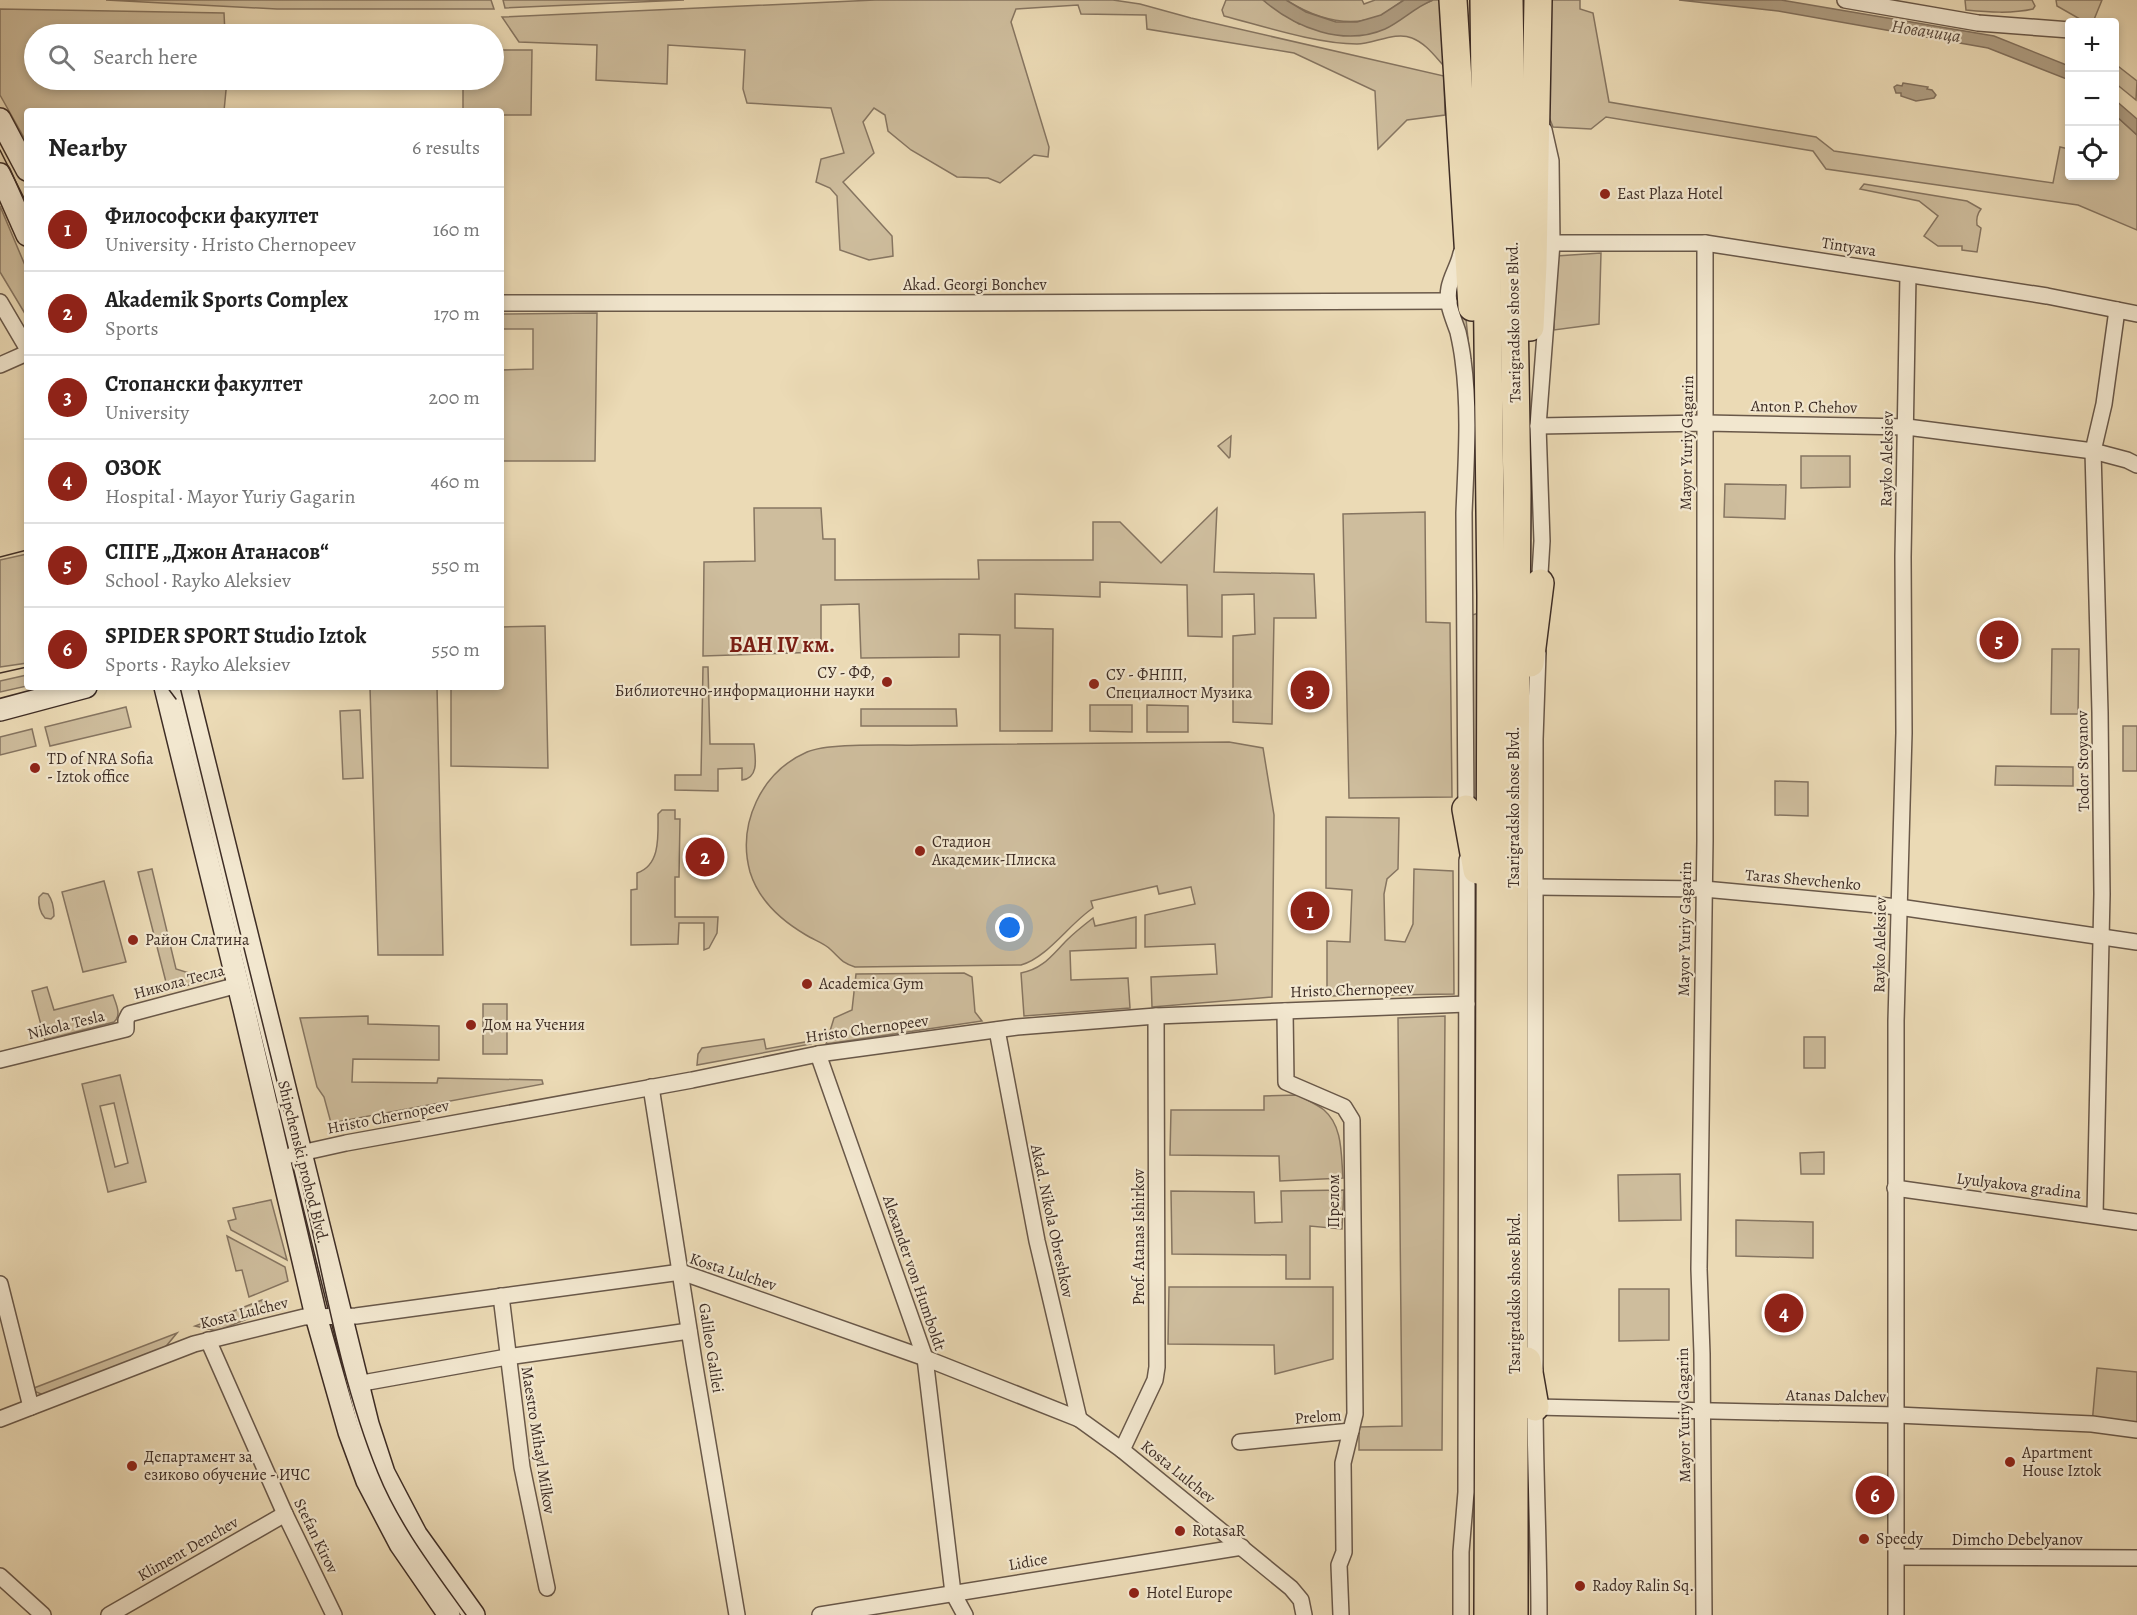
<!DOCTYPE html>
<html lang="en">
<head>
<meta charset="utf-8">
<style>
  body { margin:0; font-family:Alegreya,serif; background:#f2f2f2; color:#222 }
  .controls { position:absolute; right:18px; top:18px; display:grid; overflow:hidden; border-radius:6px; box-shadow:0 3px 9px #0003 }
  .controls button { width:54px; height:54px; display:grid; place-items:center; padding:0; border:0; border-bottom:2px solid #e0e0e0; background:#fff; color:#222; font:30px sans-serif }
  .you { position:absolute; left:1010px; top:928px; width:21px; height:21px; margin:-15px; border:4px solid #fff; border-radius:50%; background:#1a73e8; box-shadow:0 0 0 9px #1a73e833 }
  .badge { display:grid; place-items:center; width:39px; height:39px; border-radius:50%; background:#8f2418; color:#fff; font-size:20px; font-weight:700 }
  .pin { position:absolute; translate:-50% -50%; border:3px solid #fff; box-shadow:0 2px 6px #0006 }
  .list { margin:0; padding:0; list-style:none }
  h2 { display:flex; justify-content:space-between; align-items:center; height:78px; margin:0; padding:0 24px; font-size:26px }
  h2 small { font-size:20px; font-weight:400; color:#767676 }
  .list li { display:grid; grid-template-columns:39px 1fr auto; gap:18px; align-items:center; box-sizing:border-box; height:84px; padding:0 24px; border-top:2px solid #e0e0e0 }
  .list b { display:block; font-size:22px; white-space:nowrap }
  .list p { margin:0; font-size:20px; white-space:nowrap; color:#767676 }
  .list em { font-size:20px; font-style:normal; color:#767676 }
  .icon { flex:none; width:33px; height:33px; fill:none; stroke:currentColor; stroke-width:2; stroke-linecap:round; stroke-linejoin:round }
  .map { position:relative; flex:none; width:2137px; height:1615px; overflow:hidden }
  .search { position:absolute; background:#fff; box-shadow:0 3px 9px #0003; left:24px; top:24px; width:480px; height:66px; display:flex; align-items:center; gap:15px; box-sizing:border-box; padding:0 21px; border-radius:33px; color:#767676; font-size:22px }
  .panel { position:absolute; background:#fff; box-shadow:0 3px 9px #0003; left:24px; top:108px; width:480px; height:582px; border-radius:6px }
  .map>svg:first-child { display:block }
  .green { fill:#cebd9d; stroke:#867561; stroke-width:1.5; fill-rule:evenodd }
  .water { fill:#b09f84; stroke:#82715e; stroke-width:1.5 }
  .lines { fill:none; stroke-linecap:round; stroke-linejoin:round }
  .street-casing { stroke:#695849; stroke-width:18 }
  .secondary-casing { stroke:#3e2d25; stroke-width:24 }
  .highway-casing { stroke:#3e2d25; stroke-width:30 }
  .street { stroke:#f2e7cf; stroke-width:15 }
  .secondary { stroke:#f2e7cf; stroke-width:21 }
  .highway { stroke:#ebdab5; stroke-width:27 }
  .tram { stroke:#3e2d25; stroke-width:1.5 }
  .poi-dot { fill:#8f2418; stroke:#f2e7cf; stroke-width:2 }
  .labels { text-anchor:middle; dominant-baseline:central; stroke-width:4.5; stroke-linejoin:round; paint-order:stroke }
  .poi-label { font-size:16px; fill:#3e2d25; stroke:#f2e7cf; text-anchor:start }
  .street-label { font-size:16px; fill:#3e2d25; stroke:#f2e7cf }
  .water-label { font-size:18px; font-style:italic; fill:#5a4a3d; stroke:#f2e7cf }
  .district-label { font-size:22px; font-weight:bold; fill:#7a1f14; stroke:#f2e7cf }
</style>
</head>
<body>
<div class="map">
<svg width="2137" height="1615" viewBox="0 0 2137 1615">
  <rect width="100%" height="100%" fill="#ebdab5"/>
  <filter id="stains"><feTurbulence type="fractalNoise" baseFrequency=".00333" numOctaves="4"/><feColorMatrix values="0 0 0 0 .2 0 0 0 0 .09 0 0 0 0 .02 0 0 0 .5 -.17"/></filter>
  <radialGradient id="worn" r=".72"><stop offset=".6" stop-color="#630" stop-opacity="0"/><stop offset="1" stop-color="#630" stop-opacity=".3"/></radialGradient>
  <g class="green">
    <polygon points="106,0 491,0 494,9 277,9"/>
    <polygon points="503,0 684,0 505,8"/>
    <polygon points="875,0 1113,0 1140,4 1191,18 1444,76 1445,115 1407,120 1378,149 1375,91 1294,53 1147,29 1146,15 1081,14 1078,5 1016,9 1011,22 1049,147 1048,157 1034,155 1000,183 988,178 957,177 911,150 888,131 885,115 874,108 863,122 874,153 843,182 892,236 893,256 869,260 840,250 837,196 830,188 816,182 821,159 844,153 831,108 747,103 743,89 745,50 668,45 667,84 596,80 597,45 519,42 502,17"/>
    <path d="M1226 0H1263L1299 24 1384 29 1417 7 1433 0H1441L1443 65C1434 55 1425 43 1412 38 1395 31 1374 44 1357 44 1317 44 1263 26 1224 16L1222 10Z"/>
    <path d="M1286 0H1362L1364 4 1375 0H1404C1396 5 1388 12 1380 16 1347 29 1315 18 1286 0Z"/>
    <polygon points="1551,0 1580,0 1580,9 1593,13 1609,102 1816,137 1834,151 2053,183 2060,147 2069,149 2070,176 2114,176 2115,115 2137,135 2137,230 2078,205 1826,169 1813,151 1606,117 1591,129 1553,127 1547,112"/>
    <path d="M1965 0H2032L2035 6 2033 9C2011 14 1988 12 1966 10Z"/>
    <polygon points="2056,0 2102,0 2093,22 2085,22 2057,6"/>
    <polygon points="0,9 224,13 225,34 34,34 34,80 227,80 224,111 27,111 27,143 0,95"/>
    <polygon points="494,50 532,50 531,115 501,115 501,111 463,111 463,80 494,80"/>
    <polygon points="2114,63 2137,81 2136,100 2115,83"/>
    <path d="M1864 184 1967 201 1981 209C1977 214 1976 218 1977 225L1981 228 1977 252 1962 250V246H1938L1924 236 1938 216 1919 201 1860 189Z"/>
    <polygon points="0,206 27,270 27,317 0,272"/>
    <polygon points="1601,253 1599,324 1554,330 1556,256"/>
    <polygon points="1462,278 1479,451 1472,451 1456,296 1457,283"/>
    <polygon points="597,313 595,461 501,461 501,370 533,369 533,329 501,329 501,314"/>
    <polygon points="1231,436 1230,457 1229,458 1218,446"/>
    <polygon points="1801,456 1850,456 1850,487 1801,488"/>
    <polygon points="1725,484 1786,485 1785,519 1724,517"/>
    <polygon points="754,508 821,508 823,539 835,539 835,580 979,579 978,560 1093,560 1093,522 1120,522 1161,563 1217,508 1214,572 1314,574 1316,618 1274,618 1272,724 1233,722 1233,636 1255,634 1254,594 1222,595 1222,637 1188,636 1187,585 1100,582 1100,597 1015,594 1015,628 1053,629 1052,731 1000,731 1000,635 959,634 959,657 861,658 859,604 821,605 821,652 703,656 704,562 755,561"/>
    <polygon points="1425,512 1426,622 1450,623 1452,797 1349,798 1343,514"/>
    <polygon points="27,554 27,663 0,667 0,560"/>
    <polygon points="1479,613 1479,830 1473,817 1472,615"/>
    <polygon points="545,626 548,768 451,766 451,687 501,687 501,627"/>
    <polygon points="2052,649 2079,649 2078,714 2051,714"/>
    <path d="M703 667H708L710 744H754C755 756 760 778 742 780V768L718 769V791L675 790V775H701Z"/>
    <polygon points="27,675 27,686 0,692 0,681"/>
    <polygon points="370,687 437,687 443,955 378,955"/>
    <polygon points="1090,705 1132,705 1132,732 1090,731"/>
    <polygon points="1147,705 1188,706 1188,732 1147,732"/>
    <polygon points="126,707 131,727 50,746 45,727"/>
    <polygon points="861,709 956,709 957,726 861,726"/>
    <polygon points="360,710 363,778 343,779 340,711"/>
    <rect x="2123" y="726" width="14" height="45"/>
    <polygon points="32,729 36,746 0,755 0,737"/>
    <path d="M1229 742 1263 748 1274 815 1272 997 1152 1007 1151 977 1217 974 1215 944 1145 947V915L1195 904 1191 887 1159 894 1157 886 1091 901 1093 908C1069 924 1047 958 1021 965L855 967C840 962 840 958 830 949 824 943 814 940 806 935 782 921 759 901 750 872 737 824 761 772 807 752 830 742 892 746 920 745 1023 744 1126 743 1229 742Z"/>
    <polygon points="1996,766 2073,767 2073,786 1995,785"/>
    <polygon points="1775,781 1808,782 1808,816 1775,815"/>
    <path d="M662 810H675V819H680L679 877H675V917H718L717 933 709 948 704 950V923H679L678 944 631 945V890L637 889V873C661 865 658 835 658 814Z"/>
    <polygon points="1326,817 1399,818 1398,869 1387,879 1384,894 1385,940 1405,942 1413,924 1414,869 1453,871 1454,994 1327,996 1327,941 1350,942 1352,890 1326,888"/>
    <polygon points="1474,865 1474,1045 1477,1100 1478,1491 1471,1491"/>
    <polygon points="152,869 176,969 211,980 168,990 138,872"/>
    <polygon points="104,881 126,962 83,972 62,892"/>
    <path d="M43 893 48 894C53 901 54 907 54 916L51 919 45 918C40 913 38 904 39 897Z"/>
    <path d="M1136 917V948L1070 951 1071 980 1128 978 1130 1008 1024 1016 1021 973C1043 969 1052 955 1067 940 1075 932 1084 925 1093 918L1095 926Z"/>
    <polygon points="964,973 972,977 975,1012 982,1021 826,1044 834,1018 852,1010 856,974"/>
    <path d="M47 987 54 1010 113 995C116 1004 122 1015 114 1022L45 1040 32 991Z"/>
    <rect x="483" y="1004" width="24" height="50"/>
    <polygon points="368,1016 368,1024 439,1026 439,1060 353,1059 352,1082 437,1083 438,1078 542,1080 543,1084 331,1123 324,1097 317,1087 300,1018"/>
    <polygon points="1445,1016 1442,1450 1359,1450 1359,1427 1402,1426 1398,1018"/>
    <rect x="1804" y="1037" width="21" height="31"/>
    <polygon points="764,1039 766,1049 811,1041 811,1044 697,1065 698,1054 702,1048"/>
    <path d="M120 1075 146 1182 108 1192 82 1084ZM114 1103 128 1163 115 1167 100 1106Z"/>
    <path d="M1298 1095C1306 1100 1317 1104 1324 1110 1343 1126 1341 1155 1343 1178L1280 1181 1279 1156 1170 1155 1171 1110H1264V1096Z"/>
    <polygon points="1824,1152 1824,1174 1801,1174 1800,1153"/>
    <polygon points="1680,1174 1681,1220 1619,1221 1618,1175"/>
    <polygon points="1344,1190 1342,1229 1310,1226 1310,1279 1286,1279 1286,1255 1172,1254 1171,1191 1254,1192 1255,1223 1282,1222 1281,1191"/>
    <polygon points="271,1200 287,1260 231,1230 228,1221 236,1219 233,1208"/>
    <polygon points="1736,1220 1813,1222 1813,1258 1736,1256"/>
    <polygon points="227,1236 285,1267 288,1281 249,1297 242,1270 236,1271"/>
    <polygon points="1169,1287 1333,1287 1333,1359 1275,1374 1274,1345 1168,1344"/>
    <polygon points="1619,1289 1669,1289 1669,1340 1619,1341"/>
    <polygon points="262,1300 265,1312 217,1331 195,1326"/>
    <polygon points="177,1333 162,1351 46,1396 36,1392 34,1388"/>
    <polygon points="2097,1368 2137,1372 2137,1430 2092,1424"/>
  </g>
  <g class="water">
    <path d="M1263 0H1286L1306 12 1336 22H1357L1381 15 1404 0H1433C1415 7 1402 21 1385 29 1344 47 1295 28 1263 0Z"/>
    <polygon points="1679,0 1781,0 1994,36 2069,66 2069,80 1988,48 1778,11"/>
    <polygon points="1903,83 1928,87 1927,89 1932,90 1936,95 1934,98 1916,101 1901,96 1901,93 1896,93 1894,87 1897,85 1902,86"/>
    <polygon points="2114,99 2137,119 2137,135 2115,115"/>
  </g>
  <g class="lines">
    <g class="street-casing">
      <g id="street">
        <polyline points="1845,0 1978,23 2070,30"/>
        <polyline points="1552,243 1705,243 2047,296 2137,314"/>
        <path d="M1461 253C1459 265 1451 276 1449 288 1446 304 1453 317 1458 332 1460 341 1462 351 1463 360 1470 411 1466 462 1464 513L1466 815"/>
        <polyline points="0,302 27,348"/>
        <polyline points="501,303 927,303 1449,301"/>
        <polyline points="0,365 27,353"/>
        <polyline points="1538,426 1706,423 1907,427 2093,451 2127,460 2137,465"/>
        <polyline points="1539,590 1542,541 1538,426 1552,243 1551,161 1544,130"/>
        <polyline points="1535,887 1704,889 1899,907 2137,942"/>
        <polyline points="1285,1011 1286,1082 1344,1107 1352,1120 1355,1414 1343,1463 1344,1552 1339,1565 1341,1615"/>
        <polyline points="997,1030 1037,1241 1079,1419"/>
        <polyline points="818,1054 925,1358 953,1593 965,1615"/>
        <polyline points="0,1060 126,1029 126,1020 129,1014 238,985"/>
        <polyline points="651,1087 694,1361 737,1615"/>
        <polyline points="292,1155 346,1143 692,1080 818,1054 1017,1027 1156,1016 1467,1004"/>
        <polyline points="1895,1188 2137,1222"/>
        <polyline points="2095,1215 2102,894 2100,712 2093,451 2104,404 2117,310"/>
        <polyline points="0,1284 31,1407"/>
        <polyline points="501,1296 522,1467 547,1588"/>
        <polyline points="208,1340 285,1514 334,1615"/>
        <polyline points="1535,1370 1535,739 1538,653"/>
        <polyline points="357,1384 507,1357 689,1331"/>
        <path d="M1535 1400C1535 1472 1539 1543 1539 1615"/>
        <polyline points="1535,1407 1897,1415 2092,1424 2137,1430"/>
        <polyline points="0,1419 194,1344 304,1317 356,1316 681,1272 925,1358 1079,1419 1122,1450 1291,1588 1301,1600 1304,1615"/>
        <polyline points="1240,1442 1351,1431"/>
        <polyline points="1122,1450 1155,1380 1157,1367 1156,1016"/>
        <polyline points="1898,1557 2137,1558"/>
        <polyline points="0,1576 43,1615"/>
        <polyline points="109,1615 285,1514"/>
        <polyline points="820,1615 1242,1547"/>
        <polyline points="1461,1615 1461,1552 1466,1492 1467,860"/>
        <polyline points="1704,1615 1702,1354 1699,1269 1705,841 1705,243"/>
        <polyline points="1896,1615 1896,1021 1904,733 1903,557 1908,275"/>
      </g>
    </g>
    <g class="secondary-casing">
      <g id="secondary">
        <polyline points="0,119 27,170"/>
        <polyline points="0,174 27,235"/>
        <polyline points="165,687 244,1009 316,1316 349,1432 367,1481 400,1544 449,1615"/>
        <polyline points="186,687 368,1424 384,1473 416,1534 474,1615"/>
        <polyline points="0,710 86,687"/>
      </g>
    </g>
    <g class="highway-casing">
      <g id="highway">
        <polyline points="1453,0 1472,307"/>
        <polyline points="1484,0 1491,596 1488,1615"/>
        <polyline points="1509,0 1517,492 1514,939 1514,1615"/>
        <polyline points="1530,327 1533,264 1538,0"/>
        <polyline points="1530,663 1540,583"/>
        <polyline points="1466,809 1477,870"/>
        <polyline points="1527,1361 1535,1407"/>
      </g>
    </g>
    <use href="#street" class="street"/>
    <use href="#secondary" class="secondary"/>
    <use href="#highway" class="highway"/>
    <g class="tram">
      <polyline points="0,150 27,204"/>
      <polyline points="0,557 27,550"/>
      <polyline points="0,673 27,667"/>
      <polyline points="167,687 176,699"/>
      <path d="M180 687C217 841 256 996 294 1150 321 1258 336 1370 378 1473 399 1525 434 1570 466 1615"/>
    </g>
  </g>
  <g class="poi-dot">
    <circle cx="1605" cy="194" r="6"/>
    <circle cx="887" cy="682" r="6"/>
    <circle cx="1094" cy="684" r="6"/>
    <circle cx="35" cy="768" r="6"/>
    <circle cx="920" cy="851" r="6"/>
    <circle cx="133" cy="940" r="6"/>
    <circle cx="807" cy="984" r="6"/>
    <circle cx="471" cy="1025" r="6"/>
    <circle cx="2010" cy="1462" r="6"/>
    <circle cx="132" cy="1466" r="6"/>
    <circle cx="1180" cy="1531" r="6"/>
    <circle cx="1864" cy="1539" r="6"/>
    <circle cx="1580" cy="1586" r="6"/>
    <circle cx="1134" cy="1593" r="6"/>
  </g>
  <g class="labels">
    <g class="poi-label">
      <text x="1617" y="194">East Plaza Hotel</text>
      <text x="875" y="673" text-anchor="end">СУ - ФФ,<tspan x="875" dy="18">Библиотечно-информационни науки</tspan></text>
      <text x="1106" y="675">СУ - ФНПП,<tspan x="1106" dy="18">Специалност Музика</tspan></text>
      <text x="47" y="759">TD of NRA Sofia<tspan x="47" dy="18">- Iztok office</tspan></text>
      <text x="932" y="842">Стадион<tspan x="932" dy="18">Академик-Плиска</tspan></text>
      <text x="145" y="940">Район Слатина</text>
      <text x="819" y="984">Academica Gym</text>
      <text x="483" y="1025">Дом на Учения</text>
      <text x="2022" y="1453">Apartment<tspan x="2022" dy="18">House Iztok</tspan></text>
      <text x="144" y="1457">Департамент за<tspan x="144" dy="18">езиково обучение - ИЧС</tspan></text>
      <text x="1192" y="1531">RotasaR</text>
      <text x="1876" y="1539">Speedy</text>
      <text x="1592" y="1586">Radoy Ralin Sq.</text>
      <text x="1146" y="1593">Hotel Europe</text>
    </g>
    <g class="street-label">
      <text transform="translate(1849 247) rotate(9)">Tintyava</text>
      <text x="975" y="285">Akad. Georgi Bonchev</text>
      <text transform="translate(1514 322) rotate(-91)">Tsarigradsko shose Blvd.</text>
      <text transform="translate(1804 407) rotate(1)">Anton P. Chehov</text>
      <text transform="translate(1687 443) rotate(-89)">Mayor Yuriy Gagarin</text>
      <text transform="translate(1887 459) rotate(-89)">Rayko Aleksiev</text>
      <text transform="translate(2083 761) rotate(-91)">Todor Stoyanov</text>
      <text transform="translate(1514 807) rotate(-90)">Tsarigradsko shose Blvd.</text>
      <text transform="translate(1803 880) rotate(5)">Taras Shevchenko</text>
      <text transform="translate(1685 929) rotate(-89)">Mayor Yuriy Gagarin</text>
      <text transform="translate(1880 945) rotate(-89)">Rayko Aleksiev</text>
      <text transform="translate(179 982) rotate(-15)">Никола Тесла</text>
      <text transform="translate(1352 990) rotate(-2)">Hristo Chernopeev</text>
      <text transform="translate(66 1025) rotate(-14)">Nikola Tesla</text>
      <text transform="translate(867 1029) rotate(-8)">Hristo Chernopeev</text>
      <text transform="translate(388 1117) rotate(-11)">Hristo Chernopeev</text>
      <text transform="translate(303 1162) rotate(76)">Shipchenski prohod Blvd.</text>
      <text transform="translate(2019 1186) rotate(7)">Lyulyakova gradina</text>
      <text transform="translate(1334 1201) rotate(-90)">Прелом</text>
      <text transform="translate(1052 1221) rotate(78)">Akad. Nikola Obreshkov</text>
      <text transform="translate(1139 1237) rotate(-90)">Prof. Atanas Ishirkov</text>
      <text transform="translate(733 1272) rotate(18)">Kosta Lulchev</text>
      <text transform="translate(914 1273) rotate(71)">Alexander von Humboldt</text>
      <text transform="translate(1515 1293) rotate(-90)">Tsarigradsko shose Blvd.</text>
      <text transform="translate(244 1313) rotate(-14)">Kosta Lulchev</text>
      <text transform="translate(711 1348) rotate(81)">Galileo Galilei</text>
      <text transform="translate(1836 1396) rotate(1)">Atanas Dalchev</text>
      <text transform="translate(1684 1415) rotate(-91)">Mayor Yuriy Gagarin</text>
      <text transform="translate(1318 1417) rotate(-4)">Prelom</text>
      <text transform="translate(538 1440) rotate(81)">Maestro Mihayl Milkov</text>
      <text transform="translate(1178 1472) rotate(39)">Kosta Lulchev</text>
      <text transform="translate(316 1536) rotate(64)">Stefan Kirov</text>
      <text x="2017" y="1540">Dimcho Debelyanov</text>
      <text transform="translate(188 1549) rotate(-30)">Kliment Denchev</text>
      <text transform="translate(1028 1562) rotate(-10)">Lidice</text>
    </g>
    <g class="water-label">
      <text transform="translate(1926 31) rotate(9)">Новачица</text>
    </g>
    <g class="district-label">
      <text x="782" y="645">БАН IV км.</text>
    </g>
  </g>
  <rect width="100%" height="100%" filter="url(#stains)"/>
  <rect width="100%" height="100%" fill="url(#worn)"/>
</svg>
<div class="controls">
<button>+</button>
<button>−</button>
<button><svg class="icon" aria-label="locate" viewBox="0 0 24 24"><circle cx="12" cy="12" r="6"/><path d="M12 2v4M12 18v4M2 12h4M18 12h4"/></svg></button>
</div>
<div class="you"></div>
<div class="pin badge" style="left:1310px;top:911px">1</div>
<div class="pin badge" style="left:705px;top:857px">2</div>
<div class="pin badge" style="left:1310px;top:690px">3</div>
<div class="pin badge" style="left:1784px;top:1313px">4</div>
<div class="pin badge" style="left:1999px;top:640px">5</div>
<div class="pin badge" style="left:1875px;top:1495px">6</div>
<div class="search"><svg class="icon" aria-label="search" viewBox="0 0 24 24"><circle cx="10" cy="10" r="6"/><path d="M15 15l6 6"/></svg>Search here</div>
<section class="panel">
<h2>Nearby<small>6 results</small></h2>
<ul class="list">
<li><span class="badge">1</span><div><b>Философски факултет</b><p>University · Hristo Chernopeev</p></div><em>160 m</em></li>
<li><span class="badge">2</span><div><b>Akademik Sports Complex</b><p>Sports</p></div><em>170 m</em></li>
<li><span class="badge">3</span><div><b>Стопански факултет</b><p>University</p></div><em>200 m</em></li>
<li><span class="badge">4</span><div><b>ОЗОК</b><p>Hospital · Mayor Yuriy Gagarin</p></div><em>460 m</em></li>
<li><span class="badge">5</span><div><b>СПГЕ „Джон Атанасов“</b><p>School · Rayko Aleksiev</p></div><em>550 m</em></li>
<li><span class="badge">6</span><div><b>SPIDER SPORT Studio Iztok</b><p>Sports · Rayko Aleksiev</p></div><em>550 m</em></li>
</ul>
</section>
</div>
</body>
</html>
